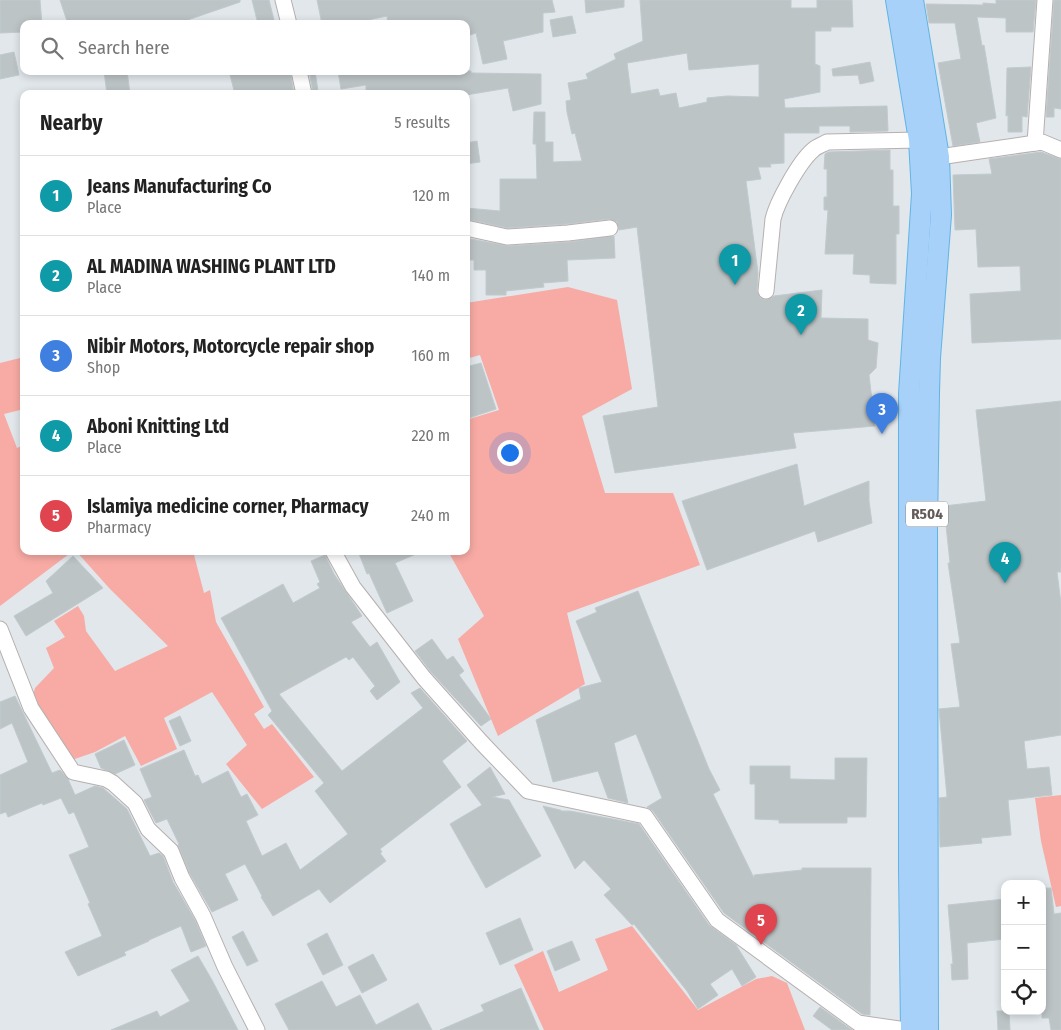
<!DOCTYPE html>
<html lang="en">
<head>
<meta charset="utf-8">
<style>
  body { margin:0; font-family:"Fira Sans Condensed",sans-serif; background:#f6f6f6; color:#222 }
  .controls { position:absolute; right:15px; bottom:15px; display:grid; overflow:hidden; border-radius:10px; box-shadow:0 2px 8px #0003 }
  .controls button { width:45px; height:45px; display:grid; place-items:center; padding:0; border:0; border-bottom:1px solid #e0e0e0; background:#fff; color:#222; font:25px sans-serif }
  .you { position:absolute; left:509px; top:452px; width:18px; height:18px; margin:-12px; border:4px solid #fff; border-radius:50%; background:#1a73e8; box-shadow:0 0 0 8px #1a73e833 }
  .badge { display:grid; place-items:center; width:32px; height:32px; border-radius:50%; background:#2b7661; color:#fff; font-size:16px; font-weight:700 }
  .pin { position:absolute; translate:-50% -41px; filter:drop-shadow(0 1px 2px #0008) }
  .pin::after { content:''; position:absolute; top:26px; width:18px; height:15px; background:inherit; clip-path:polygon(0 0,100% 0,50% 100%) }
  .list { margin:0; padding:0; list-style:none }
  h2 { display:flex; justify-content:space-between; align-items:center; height:65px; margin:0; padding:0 20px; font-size:21px }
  h2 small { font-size:16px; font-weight:400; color:#767676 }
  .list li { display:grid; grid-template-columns:32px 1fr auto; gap:15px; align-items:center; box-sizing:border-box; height:80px; padding:0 20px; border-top:1px solid #e0e0e0 }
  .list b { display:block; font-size:19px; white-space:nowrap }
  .list p { margin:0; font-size:16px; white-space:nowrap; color:#767676 }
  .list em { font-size:16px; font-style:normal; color:#767676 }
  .icon { flex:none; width:28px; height:28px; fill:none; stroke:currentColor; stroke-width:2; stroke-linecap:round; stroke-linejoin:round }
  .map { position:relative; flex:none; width:1061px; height:1030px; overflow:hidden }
  .search { position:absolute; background:#fff; box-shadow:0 2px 8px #0003; left:20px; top:20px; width:450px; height:55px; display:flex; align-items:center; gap:12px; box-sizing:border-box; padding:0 18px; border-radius:10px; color:#767676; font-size:19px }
  .panel { position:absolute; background:#fff; box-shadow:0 2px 8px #0003; left:20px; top:90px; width:450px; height:465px; border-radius:10px }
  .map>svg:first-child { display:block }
  .water { fill:#f8aba4 }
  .building { fill:#bdc4c6; stroke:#c0cacf; fill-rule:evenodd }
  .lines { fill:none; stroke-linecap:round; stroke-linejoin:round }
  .minor-casing { stroke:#b6b0ae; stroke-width:17 }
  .major-casing { stroke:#5fb4e6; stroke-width:22 }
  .minor { stroke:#fff; stroke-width:15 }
  .major { stroke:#a8d1f9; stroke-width:20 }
  .labels { text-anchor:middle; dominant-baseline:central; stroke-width:5; stroke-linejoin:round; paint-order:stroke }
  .shield { fill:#fff; stroke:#908c8b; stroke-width:1 }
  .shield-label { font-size:15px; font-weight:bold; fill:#615b59 }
</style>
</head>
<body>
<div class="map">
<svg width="1061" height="1030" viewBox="0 0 1061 1030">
  <rect width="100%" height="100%" fill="#e1e7eb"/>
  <g class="water">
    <polygon points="568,287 617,300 632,389 582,416 605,493 673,493 700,565 567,613 585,684 498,736 458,639 484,616 448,551 466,551 466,420 499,410 480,355 466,359 466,303"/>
    <polygon points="24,357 24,409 4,414 17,448 24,445 24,551 73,551 0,606 0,363"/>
    <polygon points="76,551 193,551 204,593 210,590 216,622 264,707 254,714 264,729 272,724 314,777 262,809 226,764 247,745 212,692 164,718 177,749 141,766 125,736 95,752 69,761 32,698 35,688 54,668 46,648 65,637 54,621 78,606 84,616 86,631 115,671 168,646 110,589"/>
    <polygon points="1061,795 1061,906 1056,907 1041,841 1035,798"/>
    <polygon points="632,926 698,1010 756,979 772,976 787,983 805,1030 544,1030 514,965 543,951 559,992 608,970 595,939"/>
  </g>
  <g class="building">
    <polygon points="0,0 40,0 42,24 24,24 24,32 0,33"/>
    <polygon points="60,0 240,0 240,2 176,24 68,24"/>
    <polygon points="252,0 269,0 275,24 258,24"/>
    <polygon points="317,0 552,0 555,12 543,13 543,32 503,41 507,59 483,64 476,33 470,35 468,24 388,24 387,16 349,24 322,24"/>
    <polygon points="585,0 624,0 624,7 586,13"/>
    <path d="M640 0H791V8H817V0H852L853 27H831V31H815V64L820 66V92L784 99 785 108 887 106 888 131 850 132V126H819V133H784V163L770 164 771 167H758L761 179 746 181 758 273 757 291 760 298 766 300 774 296 822 290 821 318 868 319V340L878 343 876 368 869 375 875 426 793 433 796 448 615 473 603 416 658 407 637 227 619 230 617 222 609 219 567 224 508 228 466 219V208L500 211V179H537L536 144H533L534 112H545V142H553V162L582 161 575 133 572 134 567 112 566 101 571 100 568 83 588 79 586 74 616 59 614 54 643 41ZM687 53 689 70 759 64V97L727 96 707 98V102L679 108 676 93 660 96 658 89 631 94 627 63Z"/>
    <polygon points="996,0 1036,0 1033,32 1006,32 1006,18 977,17 982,46 984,45 996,118 976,123 980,142 953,146 938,63 961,59 955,23 929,23 926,4 983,5 983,3 996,4"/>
    <polygon points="1054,0 1061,0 1061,109 1054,108 1054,117 1046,117"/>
    <polygon points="572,16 576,33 553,37 550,20"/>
    <polygon points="14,52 19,75 0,79 0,55"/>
    <polygon points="870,62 874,81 860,84 858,75 833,76 832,69"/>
    <polygon points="1031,67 1027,117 1022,116 1022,132 1008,132 1008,115 1006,116 1007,68"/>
    <polygon points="104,71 127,71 130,94 107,94"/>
    <polygon points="229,71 290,71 294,94 235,94"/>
    <polygon points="309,71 315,71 318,91 313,92"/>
    <polygon points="338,71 471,71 471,73 541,74 541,104 513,111 508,88 466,95 466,94 366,94 366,85 341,89"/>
    <polygon points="477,141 480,162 466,164 466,143"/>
    <polygon points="890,150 890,170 893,170 893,206 899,206 899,234 896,234 896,284 870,283 870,275 853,274 854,254 825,254 828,210 824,210 824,197 827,197 827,169 824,169 825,154 828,152"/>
    <polygon points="1041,152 1061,159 1061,339 972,343 970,294 1021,291 1020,266 978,267 976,229 955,230 953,175 992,174 989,159"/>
    <polygon points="614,236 615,258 567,260 568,281 543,283 544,287 506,291 506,295 486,295 486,270 474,270 474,260 466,260 466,238 508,246 569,242"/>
    <polygon points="481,363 496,409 466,419 466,367"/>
    <polygon points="1061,401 1061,572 1057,572 1061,603 1061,735 1024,741 1027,769 1049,767 1052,795 1008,800 1011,835 981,838 982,843 940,847 939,798 947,797 939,709 960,707 951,644 960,643 948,563 950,563 944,506 986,501 976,410"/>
    <polygon points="797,464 804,506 869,481 869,501 872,523 818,542 815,531 707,570 682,501"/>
    <polygon points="358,551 423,551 395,563 413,601 387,613 369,573 367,574"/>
    <polygon points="325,555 334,574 362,616 351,622 370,647 377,642 400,682 377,700 370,691 375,686 353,657 349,660 346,657 279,694 342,771 423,708 411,693 420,688 467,741 442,761 461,787 380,849 382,852 380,853 386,861 330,903 319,889 273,916 261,897 262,896 245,864 225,874 238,900 212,912 190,874 178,845 179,844 167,819 156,823 144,800 152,797 140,769 184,750 195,776 198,775 202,784 228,771 241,797 247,794 258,815 246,821 262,856 286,843 300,870 348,834 315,791 324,783 268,715 272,711 221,618 283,584 293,603 320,588 317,584 320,582 311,561"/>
    <polygon points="73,556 103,588 26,636 14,616 53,593 46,581"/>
    <polygon points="638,591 709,769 720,790 713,794 754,878 754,875 802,870 802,868 871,868 870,1015 862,1014 724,913 653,811 647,807 662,798 636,734 614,743 628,803 608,798 598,771 553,782 536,720 581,699 579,688 602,682 576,621 597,612 595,608"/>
    <polygon points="432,639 447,660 453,656 464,671 459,675 491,719 481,726 431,672 415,651"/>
    <polygon points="15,696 52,773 60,770 68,779 75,795 95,786 103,788 127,809 150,856 159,853 163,856 173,882 195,920 206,946 191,952 181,926 149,940 149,941 124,952 126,955 78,976 65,952 102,936 88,904 90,903 69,855 89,847 74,812 69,814 61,798 43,805 42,803 8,817 6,812 0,814 0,775 28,762 12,723 0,729 0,702"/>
    <polygon points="180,716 191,741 180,746 169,721"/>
    <polygon points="124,740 135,765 115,774 101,768 95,754"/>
    <polygon points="835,758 867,758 866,817 847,817 847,823 779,823 779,820 755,819 755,784 750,784 750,766 790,766 790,779 835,780"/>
    <polygon points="490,767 505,794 492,797 509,800 541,856 486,888 450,824 482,805 467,785"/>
    <polygon points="543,806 560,810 562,811 570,811 639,824 709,925 736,945 756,977 742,986 732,969 710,984 718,995 698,1009 687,991 634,924 632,925 604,895 611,889 584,860 575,869"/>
    <polygon points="1042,888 1051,888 1054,914 1061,913 1061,1030 1051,1030 1049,1018 1042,1018"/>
    <polygon points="1005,899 1005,939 967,943 968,979 952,980 951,964 953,964 948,905"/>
    <polygon points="520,918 533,950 500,965 486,933"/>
    <polygon points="243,931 258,961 247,966 232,937"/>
    <polygon points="327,933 343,965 323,975 307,944"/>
    <polygon points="572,941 580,960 555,971 547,951"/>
    <polygon points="373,954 387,980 362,993 348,967"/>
    <polygon points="198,956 212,980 238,1030 111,1030 157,1011 160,1017 190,1001 171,970"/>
    <polygon points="322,981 336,1007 360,995 376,1025 418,1003 432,1030 289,1030 275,1004"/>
    <polygon points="521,988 539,1030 440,1030 484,1011 481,1005"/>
    <polygon points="820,1007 852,1030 832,1030 813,1016"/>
    <polygon points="997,1011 1009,1011 1010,1030 998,1030"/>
  </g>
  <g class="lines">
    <g class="minor-casing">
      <g id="minor">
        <polyline points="283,0 289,24"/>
        <polyline points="299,71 304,94"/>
        <polyline points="1035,143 1045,0"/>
        <polyline points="939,157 1042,142 1061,150"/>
        <polyline points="466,228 507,237 568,233 610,228"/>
        <path d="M766 291 773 219C777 202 799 162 813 150 817 146 822 145 827 142L919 140"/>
        <polyline points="333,551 353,587 424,678 482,743 528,791 645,816 717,920 858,1023 906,1030"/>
        <polyline points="0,629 31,708 73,772 106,779 113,783 135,803 148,829 171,851 182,878 203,916 225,967 257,1030"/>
      </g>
    </g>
    <g class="major-casing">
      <g id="major">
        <polyline points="896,0 919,140 922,194 909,394 909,868 911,1030"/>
        <polyline points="913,0 939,157 941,215 930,358 929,393 927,529 928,1030"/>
      </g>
    </g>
    <use href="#minor" class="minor"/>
    <use href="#major" class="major"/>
  </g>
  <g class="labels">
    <rect class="shield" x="906" y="501.5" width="42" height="25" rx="4"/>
    <g class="shield-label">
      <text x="927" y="514">R504</text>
    </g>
  </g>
</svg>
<div class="controls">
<button>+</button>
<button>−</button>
<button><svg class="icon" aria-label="locate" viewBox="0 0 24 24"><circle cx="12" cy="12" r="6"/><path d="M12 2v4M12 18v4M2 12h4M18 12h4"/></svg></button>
</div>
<div class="you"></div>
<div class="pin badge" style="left:735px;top:285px;background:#0f9aa8">1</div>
<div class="pin badge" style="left:801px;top:335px;background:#0f9aa8">2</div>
<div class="pin badge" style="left:882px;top:434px;background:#3f7fe0">3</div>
<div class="pin badge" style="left:1005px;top:583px;background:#0f9aa8">4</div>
<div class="pin badge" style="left:761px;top:945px;background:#e0444e">5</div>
<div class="search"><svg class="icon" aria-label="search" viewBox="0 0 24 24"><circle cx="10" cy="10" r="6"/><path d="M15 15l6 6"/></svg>Search here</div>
<section class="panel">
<h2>Nearby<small>5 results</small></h2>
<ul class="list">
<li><span class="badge" style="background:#0f9aa8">1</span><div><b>Jeans Manufacturing Co</b><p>Place</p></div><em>120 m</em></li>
<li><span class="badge" style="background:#0f9aa8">2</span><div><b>AL MADINA WASHING PLANT LTD</b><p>Place</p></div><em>140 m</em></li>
<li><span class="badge" style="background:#3f7fe0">3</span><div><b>Nibir Motors, Motorcycle repair shop</b><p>Shop</p></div><em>160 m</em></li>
<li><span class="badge" style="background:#0f9aa8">4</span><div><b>Aboni Knitting Ltd</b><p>Place</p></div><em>220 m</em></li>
<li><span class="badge" style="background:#e0444e">5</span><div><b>Islamiya medicine corner, Pharmacy</b><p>Pharmacy</p></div><em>240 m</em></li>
</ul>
</section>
</div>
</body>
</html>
